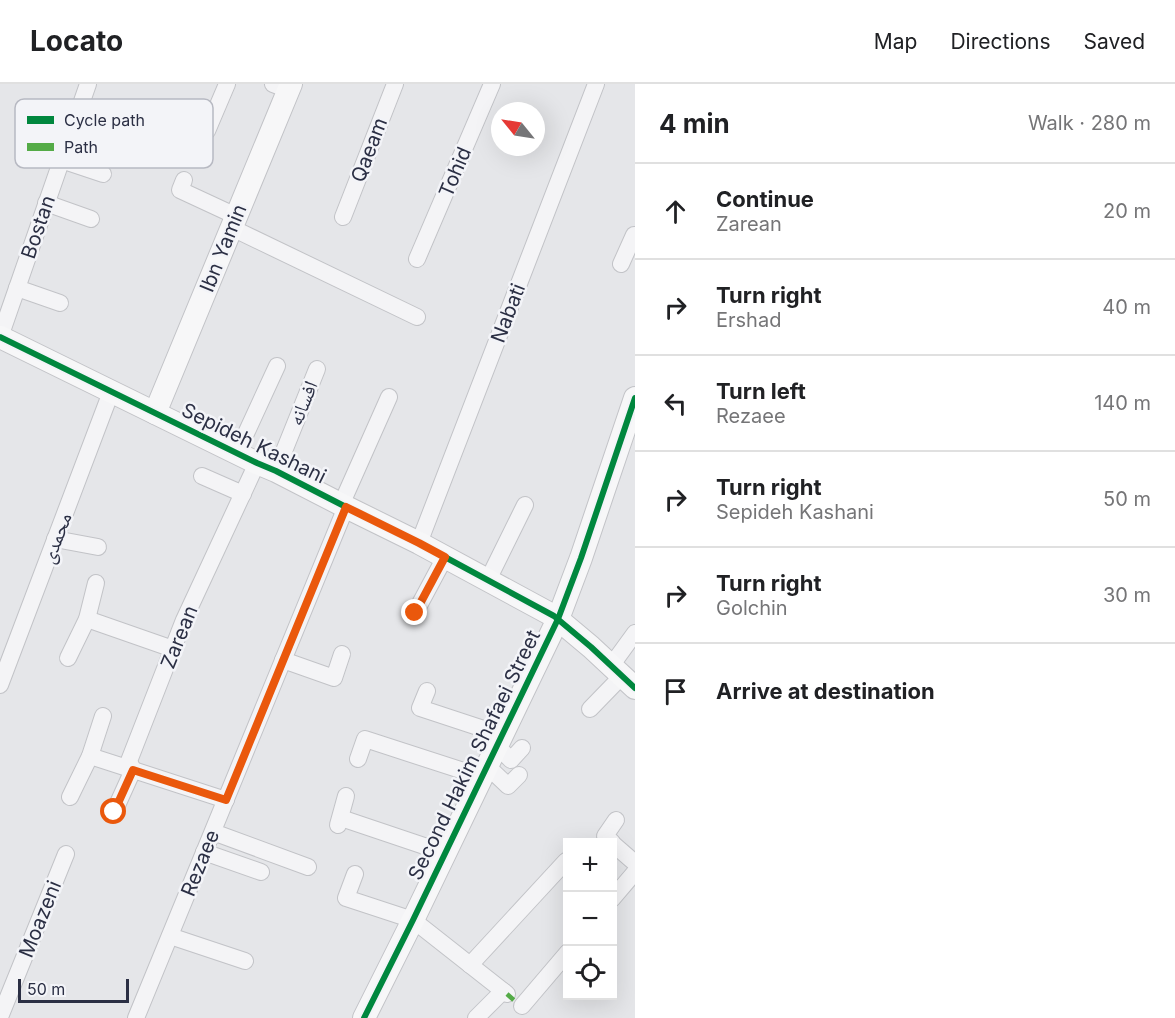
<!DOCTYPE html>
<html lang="en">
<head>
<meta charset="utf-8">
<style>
  body { margin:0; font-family:Inter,"Noto Naskh Arabic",sans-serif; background:#f6f6f6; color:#202124 }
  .controls { position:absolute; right:18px; bottom:18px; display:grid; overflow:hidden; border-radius:0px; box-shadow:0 6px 24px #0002 }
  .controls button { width:54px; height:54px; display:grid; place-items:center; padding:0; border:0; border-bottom:2px solid #e0e0e0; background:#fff; color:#202124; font:30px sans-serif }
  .compass { position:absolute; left:491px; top:18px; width:54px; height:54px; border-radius:50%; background:#fff; box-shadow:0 6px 24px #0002; rotate:300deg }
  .scale { position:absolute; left:18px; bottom:15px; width:111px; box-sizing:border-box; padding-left:6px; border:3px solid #2b2f44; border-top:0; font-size:16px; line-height:21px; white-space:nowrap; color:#2b2f44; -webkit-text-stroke:4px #f3f4f8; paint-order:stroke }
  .stop { position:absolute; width:18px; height:18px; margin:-14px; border:4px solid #ea580c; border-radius:50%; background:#fff }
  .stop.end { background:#ea580c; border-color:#fff; box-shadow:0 2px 6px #0008 }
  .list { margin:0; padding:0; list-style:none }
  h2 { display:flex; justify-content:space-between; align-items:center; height:78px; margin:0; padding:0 24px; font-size:26px }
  h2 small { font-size:20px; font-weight:400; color:#757577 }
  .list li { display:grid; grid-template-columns:39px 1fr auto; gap:18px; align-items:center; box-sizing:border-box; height:96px; padding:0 24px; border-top:2px solid #e0e0e0 }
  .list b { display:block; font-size:22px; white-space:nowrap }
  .list p { margin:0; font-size:20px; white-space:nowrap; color:#757577 }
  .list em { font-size:20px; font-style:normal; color:#757577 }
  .icon { flex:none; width:33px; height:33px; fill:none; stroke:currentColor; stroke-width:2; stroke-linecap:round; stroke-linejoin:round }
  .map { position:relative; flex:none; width:635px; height:934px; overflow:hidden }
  header { display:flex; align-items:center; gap:36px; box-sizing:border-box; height:84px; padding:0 30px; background:#fff; border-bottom:2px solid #e0e0e0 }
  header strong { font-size:28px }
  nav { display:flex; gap:33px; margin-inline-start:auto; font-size:21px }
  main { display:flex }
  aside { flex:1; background:#fff }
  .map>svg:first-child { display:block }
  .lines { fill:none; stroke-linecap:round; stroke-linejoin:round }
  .street-casing { stroke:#c2c3c7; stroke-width:18 }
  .secondary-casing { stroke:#c2c3c7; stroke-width:24 }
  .street { stroke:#f4f4f6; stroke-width:16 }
  .secondary { stroke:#f7f7f8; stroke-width:22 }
  .quiet { stroke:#54ab47; stroke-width:4.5; stroke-dasharray:9 4.5; stroke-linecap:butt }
  .cycleway-casing { stroke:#f3f4f8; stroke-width:10 }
  .cycleway { stroke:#00873e; stroke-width:6 }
  .route { stroke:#ea580c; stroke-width:8 }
  .labels { text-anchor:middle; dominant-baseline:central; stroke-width:5; stroke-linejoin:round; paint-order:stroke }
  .street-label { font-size:20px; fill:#2b2f44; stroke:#f3f4f8 }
  .key { fill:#f3f4f8; stroke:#b7b9c2; stroke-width:1.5 }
  .key-label { font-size:16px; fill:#2b2f44 }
</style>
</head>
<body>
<header>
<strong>Locato</strong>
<nav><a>Map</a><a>Directions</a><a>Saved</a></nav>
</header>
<main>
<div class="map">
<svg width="635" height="934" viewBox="0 0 635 934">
  <rect width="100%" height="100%" fill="#e5e6e9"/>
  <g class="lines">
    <g class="street-casing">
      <g id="street">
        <polyline points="273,0 289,6"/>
        <polyline points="75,36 118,50"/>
        <polyline points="207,47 227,0"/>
        <polyline points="61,76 103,90"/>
        <polyline points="184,96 180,106 236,132"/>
        <polyline points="46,119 91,135"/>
        <polyline points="343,133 395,0"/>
        <polyline points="232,144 417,233"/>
        <polyline points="417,175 492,0"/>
        <polyline points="621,180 634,151"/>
        <polyline points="17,204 60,219"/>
        <polyline points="0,253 88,0"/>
        <polyline points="237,369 277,282"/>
        <polyline points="276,387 317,285"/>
        <polyline points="202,392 243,410"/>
        <polyline points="341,421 389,313"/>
        <polyline points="55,455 98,463"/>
        <polyline points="419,459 596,0"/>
        <polyline points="488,496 525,421"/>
        <polyline points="415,529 445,473"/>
        <polyline points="87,535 173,565"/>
        <polyline points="68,574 87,535 96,499"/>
        <polyline points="283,576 334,594 342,570"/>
        <polyline points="611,582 635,549"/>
        <polyline points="0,601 111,308"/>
        <polyline points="427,607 420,624 502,651"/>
        <polyline points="590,625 622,592"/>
        <polyline points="497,662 511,676 522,664"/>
        <polyline points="90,672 226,716"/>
        <polyline points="358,675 365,655 482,693"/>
        <polyline points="487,682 508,702 519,691"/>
        <polyline points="70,713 90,672 103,632"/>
        <polyline points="114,728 133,686 129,677 184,536 257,379"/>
        <polyline points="341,734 445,769"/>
        <polyline points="338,741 346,712"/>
        <polyline points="213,748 308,783"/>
        <polyline points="612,758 605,752 616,736"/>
        <polyline points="612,759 635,779"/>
        <polyline points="204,768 261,788"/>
        <polyline points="355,790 346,814 413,836 507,910"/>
        <polyline points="612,815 635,788"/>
        <polyline points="170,852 245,877"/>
        <polyline points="470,881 566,777"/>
        <polyline points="522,922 568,868"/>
        <polyline points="0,933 66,770"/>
        <polyline points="136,934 346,423"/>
        <polyline points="476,934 503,907"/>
      </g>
    </g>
    <g class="secondary-casing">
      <g id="secondary">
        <polyline points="0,253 257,379 276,387 346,423 419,459 554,532 591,563 635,604"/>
        <polyline points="155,329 291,0"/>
        <polyline points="364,934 413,836 558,535 581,474 635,314"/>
      </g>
    </g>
    <use href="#street" class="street"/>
    <use href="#secondary" class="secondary"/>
    <polyline class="quiet" points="507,910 516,918"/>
    <g class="cycleway-casing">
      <g id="cycleway">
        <polyline points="0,253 257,379 276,387 346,423 419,459 554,532 591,563 635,604"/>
        <polyline points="364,934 413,836 558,535 581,474 635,314"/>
      </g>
    </g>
    <use href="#cycleway" class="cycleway"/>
  </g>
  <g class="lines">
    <polyline class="route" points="114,728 133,686 226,716 346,423 419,459 445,473 415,529"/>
  </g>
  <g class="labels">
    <g class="street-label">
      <text transform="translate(369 66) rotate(-69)">Qaeam</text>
      <text transform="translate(455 88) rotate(-67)">Tohid</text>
      <text transform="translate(38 143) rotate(-71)">Bostan</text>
      <text transform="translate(223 164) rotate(-68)">Ibn Yamin</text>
      <text transform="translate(508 229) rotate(-69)">Nabati</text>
      <text transform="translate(303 319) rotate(-68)">افسانه</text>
      <text transform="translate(254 359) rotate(26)">Sepideh Kashani</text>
      <text transform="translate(56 454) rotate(-69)">محمدی</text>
      <text transform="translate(179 553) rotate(-68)">Zarean</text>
      <text transform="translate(474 671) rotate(-64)">Second Hakim Shafaei Street</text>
      <text transform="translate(200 779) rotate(-68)">Rezaee</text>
      <text transform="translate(40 835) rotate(-68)">Moazeni</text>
    </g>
  </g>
  <rect x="15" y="15" width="198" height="69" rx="9" class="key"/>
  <rect x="27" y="32" width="27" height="8" fill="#00873e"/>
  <rect x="27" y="59" width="27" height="8" fill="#54ab47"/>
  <g class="key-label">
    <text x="64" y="42">Cycle path</text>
    <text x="64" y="69">Path</text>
  </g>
</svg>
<div class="controls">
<button>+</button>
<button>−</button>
<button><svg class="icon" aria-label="locate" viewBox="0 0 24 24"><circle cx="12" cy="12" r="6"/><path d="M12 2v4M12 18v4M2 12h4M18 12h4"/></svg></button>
</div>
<svg class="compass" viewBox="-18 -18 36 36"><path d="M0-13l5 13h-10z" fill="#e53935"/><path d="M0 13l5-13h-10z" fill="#757577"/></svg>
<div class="scale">50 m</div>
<div class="stop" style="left:114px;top:728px"></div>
<div class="stop end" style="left:415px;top:529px"></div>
</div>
<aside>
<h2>4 min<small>Walk · 280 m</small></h2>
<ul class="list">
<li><svg class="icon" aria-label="ahead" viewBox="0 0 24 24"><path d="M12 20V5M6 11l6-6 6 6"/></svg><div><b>Continue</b><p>Zarean</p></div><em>20 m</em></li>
<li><svg class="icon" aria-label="right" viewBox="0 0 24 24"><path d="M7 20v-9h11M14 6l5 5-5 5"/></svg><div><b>Turn right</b><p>Ershad</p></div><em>40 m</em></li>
<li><svg class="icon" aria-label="left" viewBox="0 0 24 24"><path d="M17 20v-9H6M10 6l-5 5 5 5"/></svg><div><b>Turn left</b><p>Rezaee</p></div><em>140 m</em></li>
<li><svg class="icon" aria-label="right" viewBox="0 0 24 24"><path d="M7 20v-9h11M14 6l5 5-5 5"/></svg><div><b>Turn right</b><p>Sepideh Kashani</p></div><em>50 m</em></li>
<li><svg class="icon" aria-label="right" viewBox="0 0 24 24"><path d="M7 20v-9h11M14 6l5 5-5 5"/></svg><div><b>Turn right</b><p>Golchin</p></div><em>30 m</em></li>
<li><svg class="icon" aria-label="arrive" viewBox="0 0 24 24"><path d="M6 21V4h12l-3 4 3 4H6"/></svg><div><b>Arrive at destination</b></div></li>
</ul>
</aside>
</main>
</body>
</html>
